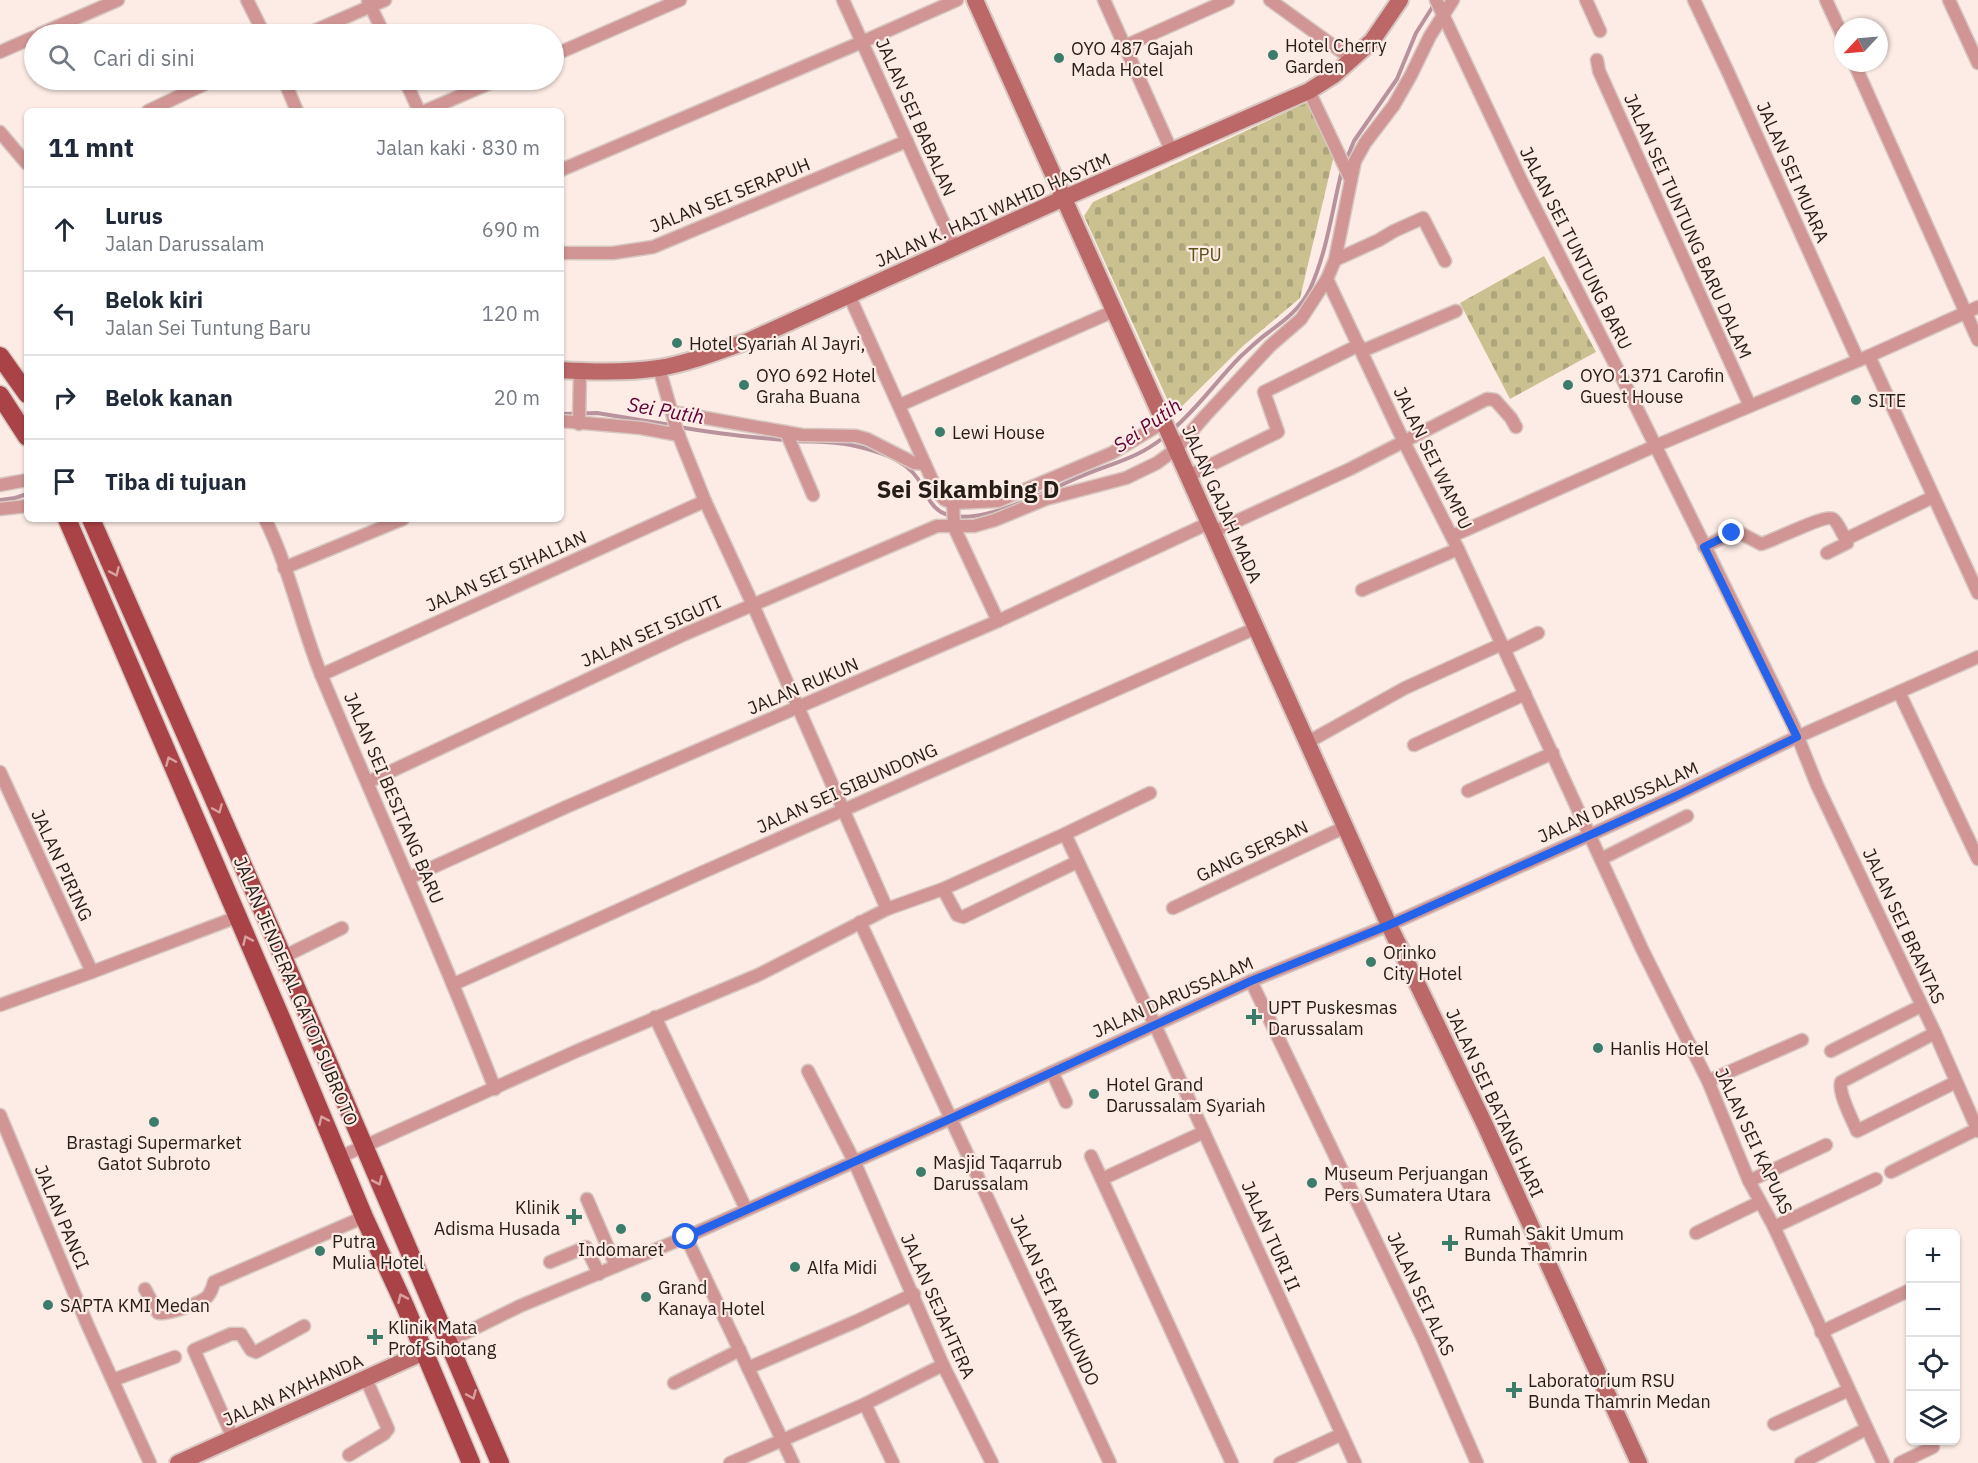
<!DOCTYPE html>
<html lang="id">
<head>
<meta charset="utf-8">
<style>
  body { margin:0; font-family:"IBM Plex Sans",sans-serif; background:#f2f2f3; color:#1f2937 }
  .controls { position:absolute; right:18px; bottom:18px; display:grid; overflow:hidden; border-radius:9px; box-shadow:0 2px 4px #0004 }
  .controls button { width:54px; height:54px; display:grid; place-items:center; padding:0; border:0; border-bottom:2px solid #e0e1e3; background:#fff; color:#1f2937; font:30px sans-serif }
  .compass { position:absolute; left:1834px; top:18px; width:54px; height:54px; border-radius:50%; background:#fff; box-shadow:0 2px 4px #0004; rotate:244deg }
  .stop { position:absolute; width:18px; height:18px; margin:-14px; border:4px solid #2563eb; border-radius:50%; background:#fff }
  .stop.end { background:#2563eb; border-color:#fff; box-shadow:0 2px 6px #0008 }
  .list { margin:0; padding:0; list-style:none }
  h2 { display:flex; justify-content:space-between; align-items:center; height:78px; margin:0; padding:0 24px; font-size:26px }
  h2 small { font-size:20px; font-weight:400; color:#747a83 }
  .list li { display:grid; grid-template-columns:39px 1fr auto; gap:18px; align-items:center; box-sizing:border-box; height:84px; padding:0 24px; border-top:2px solid #e0e1e3 }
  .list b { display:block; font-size:22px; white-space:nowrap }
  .list p { margin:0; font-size:20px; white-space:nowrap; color:#747a83 }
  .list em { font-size:20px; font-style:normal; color:#747a83 }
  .icon { flex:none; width:33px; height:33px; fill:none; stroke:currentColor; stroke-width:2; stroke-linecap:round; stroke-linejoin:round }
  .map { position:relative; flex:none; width:1978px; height:1463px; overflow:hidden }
  .search { position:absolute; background:#fff; box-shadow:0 2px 4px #0004; left:24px; top:24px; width:540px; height:66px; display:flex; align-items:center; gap:15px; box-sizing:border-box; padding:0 21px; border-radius:33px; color:#747a83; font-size:22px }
  .panel { position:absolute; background:#fff; box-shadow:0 2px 4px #0004; left:24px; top:108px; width:540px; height:414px; border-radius:9px }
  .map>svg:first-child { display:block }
  .cemetery { fill:url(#cemetery-stones) }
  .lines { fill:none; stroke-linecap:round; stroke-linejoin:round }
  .stream { stroke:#b8939e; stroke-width:4 }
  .street-casing { stroke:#d6c7c0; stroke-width:15 }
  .secondary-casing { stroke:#d6c7c0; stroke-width:20 }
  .primary-casing { stroke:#d6c7c0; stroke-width:21 }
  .street { stroke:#d09594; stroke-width:12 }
  .secondary { stroke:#bc6768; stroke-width:16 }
  .primary { stroke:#aa4348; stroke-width:18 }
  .oneway { stroke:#d8a09e }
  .route { stroke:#2563eb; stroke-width:8 }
  .poi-dot { fill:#3b7c6b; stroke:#fdece5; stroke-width:2 }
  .labels { text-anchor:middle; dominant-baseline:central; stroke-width:4.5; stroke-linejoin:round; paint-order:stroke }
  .poi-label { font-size:18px; fill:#261d18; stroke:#fdece5; text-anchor:start }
  .street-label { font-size:18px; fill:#261d18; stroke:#fdece5 }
  .park-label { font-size:18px; fill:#5c5015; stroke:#fdece5 }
  .water-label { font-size:20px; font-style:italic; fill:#5e0036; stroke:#fdece5 }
  .district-label { font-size:24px; font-weight:bold; fill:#261d18; stroke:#fdece5 }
</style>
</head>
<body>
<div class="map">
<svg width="1978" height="1463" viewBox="0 0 1978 1463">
  <defs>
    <pattern id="cemetery-stones" width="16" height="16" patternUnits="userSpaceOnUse" patternTransform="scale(1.5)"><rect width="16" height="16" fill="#cac090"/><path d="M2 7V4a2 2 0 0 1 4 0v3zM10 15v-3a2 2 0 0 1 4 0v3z" fill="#ada57b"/></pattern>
  </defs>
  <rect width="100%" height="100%" fill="#fdece5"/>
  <g class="cemetery">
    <polygon points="1310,101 1334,155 1300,298 1243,346 1174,414 1084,216 1093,202"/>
    <polygon points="1544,256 1596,352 1510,399 1460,303"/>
  </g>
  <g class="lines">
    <g class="stream">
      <polyline points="1345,163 1354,141 1397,79 1416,33 1435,3"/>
      <polyline points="561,414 597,413 671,425"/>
      <path d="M679 427C718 434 757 438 796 441 814 442 833 441 851 445 874 450 904 458 918 479 925 490 929 505 941 512 975 531 1049 489 1082 476 1112 463 1137 459 1164 437"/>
      <path d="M1172 430C1198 408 1217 380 1241 356 1250 348 1259 339 1269 332 1285 320 1301 308 1310 289 1327 252 1332 210 1342 170"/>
      <polyline points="0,500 15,498 27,494"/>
    </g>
    <g class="street-casing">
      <g id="street">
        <polyline points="247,0 264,34"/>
        <polyline points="843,0 955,248"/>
        <polyline points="1104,0 1172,152"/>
        <polyline points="1270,0 1353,60"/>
        <polyline points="1436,0 1522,182 1622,378 1793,725 1817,785 1935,1033 1978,1131"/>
        <polyline points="1586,0 1600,31"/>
        <polyline points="1694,0 1728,72 1858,360"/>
        <polyline points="1826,0 1843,37"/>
        <polyline points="1949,0 1978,63"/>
        <polyline points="368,1 384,34"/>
        <polyline points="40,34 118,0"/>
        <polyline points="307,34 385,0"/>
        <polyline points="1125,46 1228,0"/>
        <polyline points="0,52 34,37"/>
        <polyline points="554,55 680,0"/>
        <polyline points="1597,60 1599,71 1750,406"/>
        <polyline points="1854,63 1978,340"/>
        <polyline points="284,80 297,111"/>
        <polyline points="405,80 419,111"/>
        <polyline points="1309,91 1351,180 1335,260 1327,279 1404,442 1458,549 1642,949 1708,1081 1749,1181 1774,1227 1883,1463"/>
        <polyline points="148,111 213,80"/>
        <polyline points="425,111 497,80"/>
        <polyline points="0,132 27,164"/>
        <polyline points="561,170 862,42 957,0"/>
        <polyline points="1351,180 1355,161 1365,143 1394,105 1411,75 1430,36 1453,0"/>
        <polyline points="561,253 613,253 653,247 907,141"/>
        <polyline points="1335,260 1379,240 1394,231 1423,218 1445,261"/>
        <polyline points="849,295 938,493 945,500 953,503 998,501 1112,453 1164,422"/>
        <polyline points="1362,351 1456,311"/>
        <polyline points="1869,356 1978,593"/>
        <polyline points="659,368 677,431 705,501 753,605 887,909"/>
        <polyline points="900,405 1114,311"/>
        <polyline points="672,412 802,435 856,436 867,439 914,463 925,464"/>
        <polyline points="561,421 641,428 679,435"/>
        <polyline points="579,424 580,371"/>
        <polyline points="786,432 813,495"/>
        <polyline points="1188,476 1278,432 1264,392 1359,345"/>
        <polyline points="0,485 27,480"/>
        <polyline points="953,503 954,527 998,621"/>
        <polyline points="0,509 27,506"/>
        <path d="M265 519C290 569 301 626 322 677 380 815 441 950 495 1089"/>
        <polyline points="1213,532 1350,469 1487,399 1495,400 1511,418 1516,427"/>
        <polyline points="1452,536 1655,446 1869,356 1978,307"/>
        <path d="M1704 547 1732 533 1738 532 1761 544C1773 541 1825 514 1833 519 1838 522 1842 534 1846 539"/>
        <polyline points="1827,553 1847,543 1846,539 1933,497"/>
        <polyline points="284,568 403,519"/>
        <polyline points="1362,590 1458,549"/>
        <polyline points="1505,649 1538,633"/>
        <polyline points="321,675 705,501"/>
        <polyline points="1899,692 1978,859"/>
        <polyline points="1308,742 1405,688 1502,644"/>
        <polyline points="1414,745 1525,694"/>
        <polyline points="0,772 92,972"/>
        <polyline points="368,782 685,634 937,526 974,526 995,520 1046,499 1126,478 1157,463 1176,449 1205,416 1270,346 1301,319 1327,279"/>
        <polyline points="1468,791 1553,753"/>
        <polyline points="1065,834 1155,1025 1355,1463"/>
        <polyline points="1601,859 1687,816"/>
        <polyline points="409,878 566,807 998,621 1209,523"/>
        <polyline points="943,889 957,915 963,917 1077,862"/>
        <polyline points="1173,908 1345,827"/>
        <polyline points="860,922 1110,1463"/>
        <polyline points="283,957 342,928"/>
        <polyline points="1251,981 1423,1339 1477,1463"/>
        <polyline points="454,984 703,872 1256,628"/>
        <polyline points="0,1005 92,972 237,917"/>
        <polyline points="655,1017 746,1209"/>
        <path d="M1935 1033 1841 1082C1838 1093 1852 1119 1857 1131L1956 1082"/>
        <polyline points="1831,1051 1921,1006"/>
        <polyline points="808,1071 854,1161 943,1365 992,1463"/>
        <polyline points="1052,1072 1066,1102"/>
        <polyline points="1708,1081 1802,1040"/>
        <polyline points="0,1115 88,1326 150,1463"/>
        <polyline points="1091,1156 1232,1463"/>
        <polyline points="340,1157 579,1050 758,975 887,909 943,889 1065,834 1150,793"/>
        <polyline points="1891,1172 1977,1129"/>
        <polyline points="1102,1179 1204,1132"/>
        <polyline points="1749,1181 1826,1145"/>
        <polyline points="587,1199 616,1266"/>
        <polyline points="1774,1227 1876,1179"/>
        <polyline points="1696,1233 1760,1202"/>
        <polyline points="686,1237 793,1463"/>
        <polyline points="550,1262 586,1247 599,1274"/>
        <path d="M145 1289 158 1313C167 1315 202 1303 208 1296 211 1292 213 1287 214 1282L364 1217"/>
        <polyline points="1821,1332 1910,1290"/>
        <polyline points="449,1341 520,1306 686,1237 952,1118 1251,981 1389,925 1590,835 1675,796 1797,737 1978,657"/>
        <polyline points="748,1368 857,1321 914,1294"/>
        <polyline points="113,1380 175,1357"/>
        <polyline points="674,1383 740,1350"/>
        <polyline points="865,1404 893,1463"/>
        <polyline points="1774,1424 1849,1390"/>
        <polyline points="233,1438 194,1350 231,1334 241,1334 251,1350 256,1352 304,1326"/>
        <polyline points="349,1455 384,1434 388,1429 366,1379"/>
        <polyline points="730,1463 865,1404 943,1365"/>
        <polyline points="1280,1463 1342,1434"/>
        <polyline points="1801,1463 1866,1429"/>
        <polyline points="1900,1463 1933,1447"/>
      </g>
    </g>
    <g class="secondary-casing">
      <g id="secondary">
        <polyline points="975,0 1389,925 1484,1123 1639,1463"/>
        <path d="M561 370C593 372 627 373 659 368 689 363 719 351 748 341L1064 198 1309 91 1334 75 1372 41 1400 0"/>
        <polyline points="178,1463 424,1352"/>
      </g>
    </g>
    <g class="primary-casing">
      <g id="primary">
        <polyline points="0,356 27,394"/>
        <polyline points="0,395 27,437"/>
        <polyline points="67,519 282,1020 364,1217 405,1306 471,1463"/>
        <polyline points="91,519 283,957 500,1463"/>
      </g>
    </g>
    <use href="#street" class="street"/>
    <use href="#secondary" class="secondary"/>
    <use href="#primary" class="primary"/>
  </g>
  <defs><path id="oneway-chevron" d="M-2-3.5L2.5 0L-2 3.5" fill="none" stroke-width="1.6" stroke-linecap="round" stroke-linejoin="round" transform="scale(1.5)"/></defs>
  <g class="oneway">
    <use href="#oneway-chevron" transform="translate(115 572) rotate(66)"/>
    <use href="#oneway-chevron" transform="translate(170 761) rotate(-113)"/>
    <use href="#oneway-chevron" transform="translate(218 809) rotate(67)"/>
    <use href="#oneway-chevron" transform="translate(247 940) rotate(-114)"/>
    <use href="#oneway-chevron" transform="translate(323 1120) rotate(-114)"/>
    <use href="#oneway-chevron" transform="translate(378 1181) rotate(66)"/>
    <use href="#oneway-chevron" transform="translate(402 1298) rotate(-114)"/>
    <use href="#oneway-chevron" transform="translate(472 1395) rotate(67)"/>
  </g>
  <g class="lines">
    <polyline class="route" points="686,1237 952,1118 1251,981 1389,925 1590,835 1676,796 1797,737 1704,547 1732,533"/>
  </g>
  <g class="poi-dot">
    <circle cx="1273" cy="55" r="6"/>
    <circle cx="1059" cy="58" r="6"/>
    <circle cx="677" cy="343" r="6"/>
    <circle cx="744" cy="385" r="6"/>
    <circle cx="1568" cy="385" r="6"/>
    <circle cx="1856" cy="400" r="6"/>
    <circle cx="940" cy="432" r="6"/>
    <circle cx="1371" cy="962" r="6"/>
    <path d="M1251 1008h6v6h6v6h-6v6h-6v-6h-6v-6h6z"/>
    <circle cx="1598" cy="1048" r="6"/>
    <circle cx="1094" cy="1094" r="6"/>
    <circle cx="154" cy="1122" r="6"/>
    <circle cx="921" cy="1172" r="6"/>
    <circle cx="1312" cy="1183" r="6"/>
    <path d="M571 1208h6v6h6v6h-6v6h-6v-6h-6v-6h6z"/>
    <circle cx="621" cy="1229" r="6"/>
    <path d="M1447 1234h6v6h6v6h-6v6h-6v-6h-6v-6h6z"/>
    <circle cx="320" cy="1251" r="6"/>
    <circle cx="795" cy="1267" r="6"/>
    <circle cx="646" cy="1297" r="6"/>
    <circle cx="48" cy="1305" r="6"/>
    <path d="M372 1328h6v6h6v6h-6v6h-6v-6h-6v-6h6z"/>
    <path d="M1511 1381h6v6h6v6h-6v6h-6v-6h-6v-6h6z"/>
  </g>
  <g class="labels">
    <g class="poi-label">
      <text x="1285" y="45">Hotel Cherry<tspan x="1285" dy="21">Garden</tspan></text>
      <text x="1071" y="48">OYO 487 Gajah<tspan x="1071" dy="21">Mada Hotel</tspan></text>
      <text x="689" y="343">Hotel Syariah Al Jayri,</text>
      <text x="756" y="375">OYO 692 Hotel<tspan x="756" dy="21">Graha Buana</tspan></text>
      <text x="1580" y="375">OYO 1371 Carofin<tspan x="1580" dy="21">Guest House</tspan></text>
      <text x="1868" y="400">SITE</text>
      <text x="952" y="432">Lewi House</text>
      <text x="1383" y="952">Orinko<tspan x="1383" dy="21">City Hotel</tspan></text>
      <text x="1268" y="1007">UPT Puskesmas<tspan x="1268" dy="21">Darussalam</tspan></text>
      <text x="1610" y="1048">Hanlis Hotel</text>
      <text x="1106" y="1084">Hotel Grand<tspan x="1106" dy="21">Darussalam Syariah</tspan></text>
      <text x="154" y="1142" text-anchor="middle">Brastagi Supermarket<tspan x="154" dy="21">Gatot Subroto</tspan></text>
      <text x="933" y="1162">Masjid Taqarrub<tspan x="933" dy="21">Darussalam</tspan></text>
      <text x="1324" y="1173">Museum Perjuangan<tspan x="1324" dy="21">Pers Sumatera Utara</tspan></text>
      <text x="560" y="1207" text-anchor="end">Klinik<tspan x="560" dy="21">Adisma Husada</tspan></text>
      <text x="1464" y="1233">Rumah Sakit Umum<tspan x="1464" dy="21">Bunda Thamrin</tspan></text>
      <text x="332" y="1241">Putra<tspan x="332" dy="21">Mulia Hotel</tspan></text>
      <text x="621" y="1249" text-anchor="middle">Indomaret</text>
      <text x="807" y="1267">Alfa Midi</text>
      <text x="658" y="1287">Grand<tspan x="658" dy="21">Kanaya Hotel</tspan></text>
      <text x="60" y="1305">SAPTA KMI Medan</text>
      <text x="388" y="1327">Klinik Mata<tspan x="388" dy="21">Prof Sihotang</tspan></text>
      <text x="1528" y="1380">Laboratorium RSU<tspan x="1528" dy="21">Bunda Thamrin Medan</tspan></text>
    </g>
    <g class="street-label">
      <text transform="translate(916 117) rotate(66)">JALAN SEI BABALAN</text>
      <text transform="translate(1793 172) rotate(66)">JALAN SEI MUARA</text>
      <text transform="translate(730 195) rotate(-22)">JALAN SEI SERAPUH</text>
      <text transform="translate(993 210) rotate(-24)">JALAN K. HAJI WAHID HASYIM</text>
      <text transform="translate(1688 226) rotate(66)">JALAN SEI TUNTUNG BARU DALAM</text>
      <text transform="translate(1576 248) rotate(63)">JALAN SEI TUNTUNG BARU</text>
      <text transform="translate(1433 458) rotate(64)">JALAN SEI WAMPU</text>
      <text transform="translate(1222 504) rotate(66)">JALAN GAJAH MADA</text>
      <text transform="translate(506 571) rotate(-24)">JALAN SEI SIHALIAN</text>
      <text transform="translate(651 631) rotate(-24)">JALAN SEI SIGUTI</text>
      <text transform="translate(803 686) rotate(-23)">JALAN RUKUN</text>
      <text transform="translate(847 788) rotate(-24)">JALAN SEI SIBUNDONG</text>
      <text transform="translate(394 798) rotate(67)">JALAN SEI BESITANG BARU</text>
      <text transform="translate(1618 802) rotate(-24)">JALAN DARUSSALAM</text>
      <text transform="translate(1252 851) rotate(-25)">GANG SERSAN</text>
      <text transform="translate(62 865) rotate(65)">JALAN PIRING</text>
      <text transform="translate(1904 926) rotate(65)">JALAN SEI BRANTAS</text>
      <text transform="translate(296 991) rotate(67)">JALAN JENDERAL GATOT SUBROTO</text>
      <text transform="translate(1173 997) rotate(-24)">JALAN DARUSSALAM</text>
      <text transform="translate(1495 1103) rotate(65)">JALAN SEI BATANG HARI</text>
      <text transform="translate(1754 1141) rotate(65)">JALAN SEI KAPUAS</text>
      <text transform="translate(62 1217) rotate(67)">JALAN PANCI</text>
      <text transform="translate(1271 1236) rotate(66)">JALAN TURI II</text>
      <text transform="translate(1421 1294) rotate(65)">JALAN SEI ALAS</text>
      <text transform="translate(1055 1300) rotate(65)">JALAN SEI ARAKUNDO</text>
      <text transform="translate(938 1306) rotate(66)">JALAN SEJAHTERA</text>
      <text transform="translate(293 1390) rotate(-24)">JALAN AYAHANDA</text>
    </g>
    <g class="park-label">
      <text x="1205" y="254">TPU</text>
    </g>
    <g class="water-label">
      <text transform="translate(666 410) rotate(10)">Sei Putih</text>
      <text transform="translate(1147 425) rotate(-35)">Sei Putih</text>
    </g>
    <g class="district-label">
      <text x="968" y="489">Sei Sikambing D</text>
    </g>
  </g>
</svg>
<div class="controls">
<button>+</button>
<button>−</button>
<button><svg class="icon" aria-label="locate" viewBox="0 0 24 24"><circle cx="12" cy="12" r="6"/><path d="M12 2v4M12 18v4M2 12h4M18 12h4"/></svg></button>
<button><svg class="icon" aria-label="layers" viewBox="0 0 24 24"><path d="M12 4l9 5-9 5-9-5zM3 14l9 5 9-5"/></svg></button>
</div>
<svg class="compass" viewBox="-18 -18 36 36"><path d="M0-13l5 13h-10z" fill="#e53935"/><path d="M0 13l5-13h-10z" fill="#747a83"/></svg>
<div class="stop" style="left:686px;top:1237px"></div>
<div class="stop end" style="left:1732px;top:533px"></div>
<div class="search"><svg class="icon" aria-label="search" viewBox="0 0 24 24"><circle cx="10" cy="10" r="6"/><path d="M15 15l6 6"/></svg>Cari di sini</div>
<section class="panel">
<h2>11 mnt<small>Jalan kaki · 830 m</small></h2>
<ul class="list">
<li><svg class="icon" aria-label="ahead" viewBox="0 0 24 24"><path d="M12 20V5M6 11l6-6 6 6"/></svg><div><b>Lurus</b><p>Jalan Darussalam</p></div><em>690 m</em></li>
<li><svg class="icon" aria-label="left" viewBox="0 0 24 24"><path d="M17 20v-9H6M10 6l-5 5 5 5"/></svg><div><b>Belok kiri</b><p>Jalan Sei Tuntung Baru</p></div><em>120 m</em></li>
<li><svg class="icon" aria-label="right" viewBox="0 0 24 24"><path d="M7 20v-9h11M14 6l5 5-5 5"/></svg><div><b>Belok kanan</b></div><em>20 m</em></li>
<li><svg class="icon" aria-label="arrive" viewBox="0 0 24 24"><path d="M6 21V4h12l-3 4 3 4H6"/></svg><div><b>Tiba di tujuan</b></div></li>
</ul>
</section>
</div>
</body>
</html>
